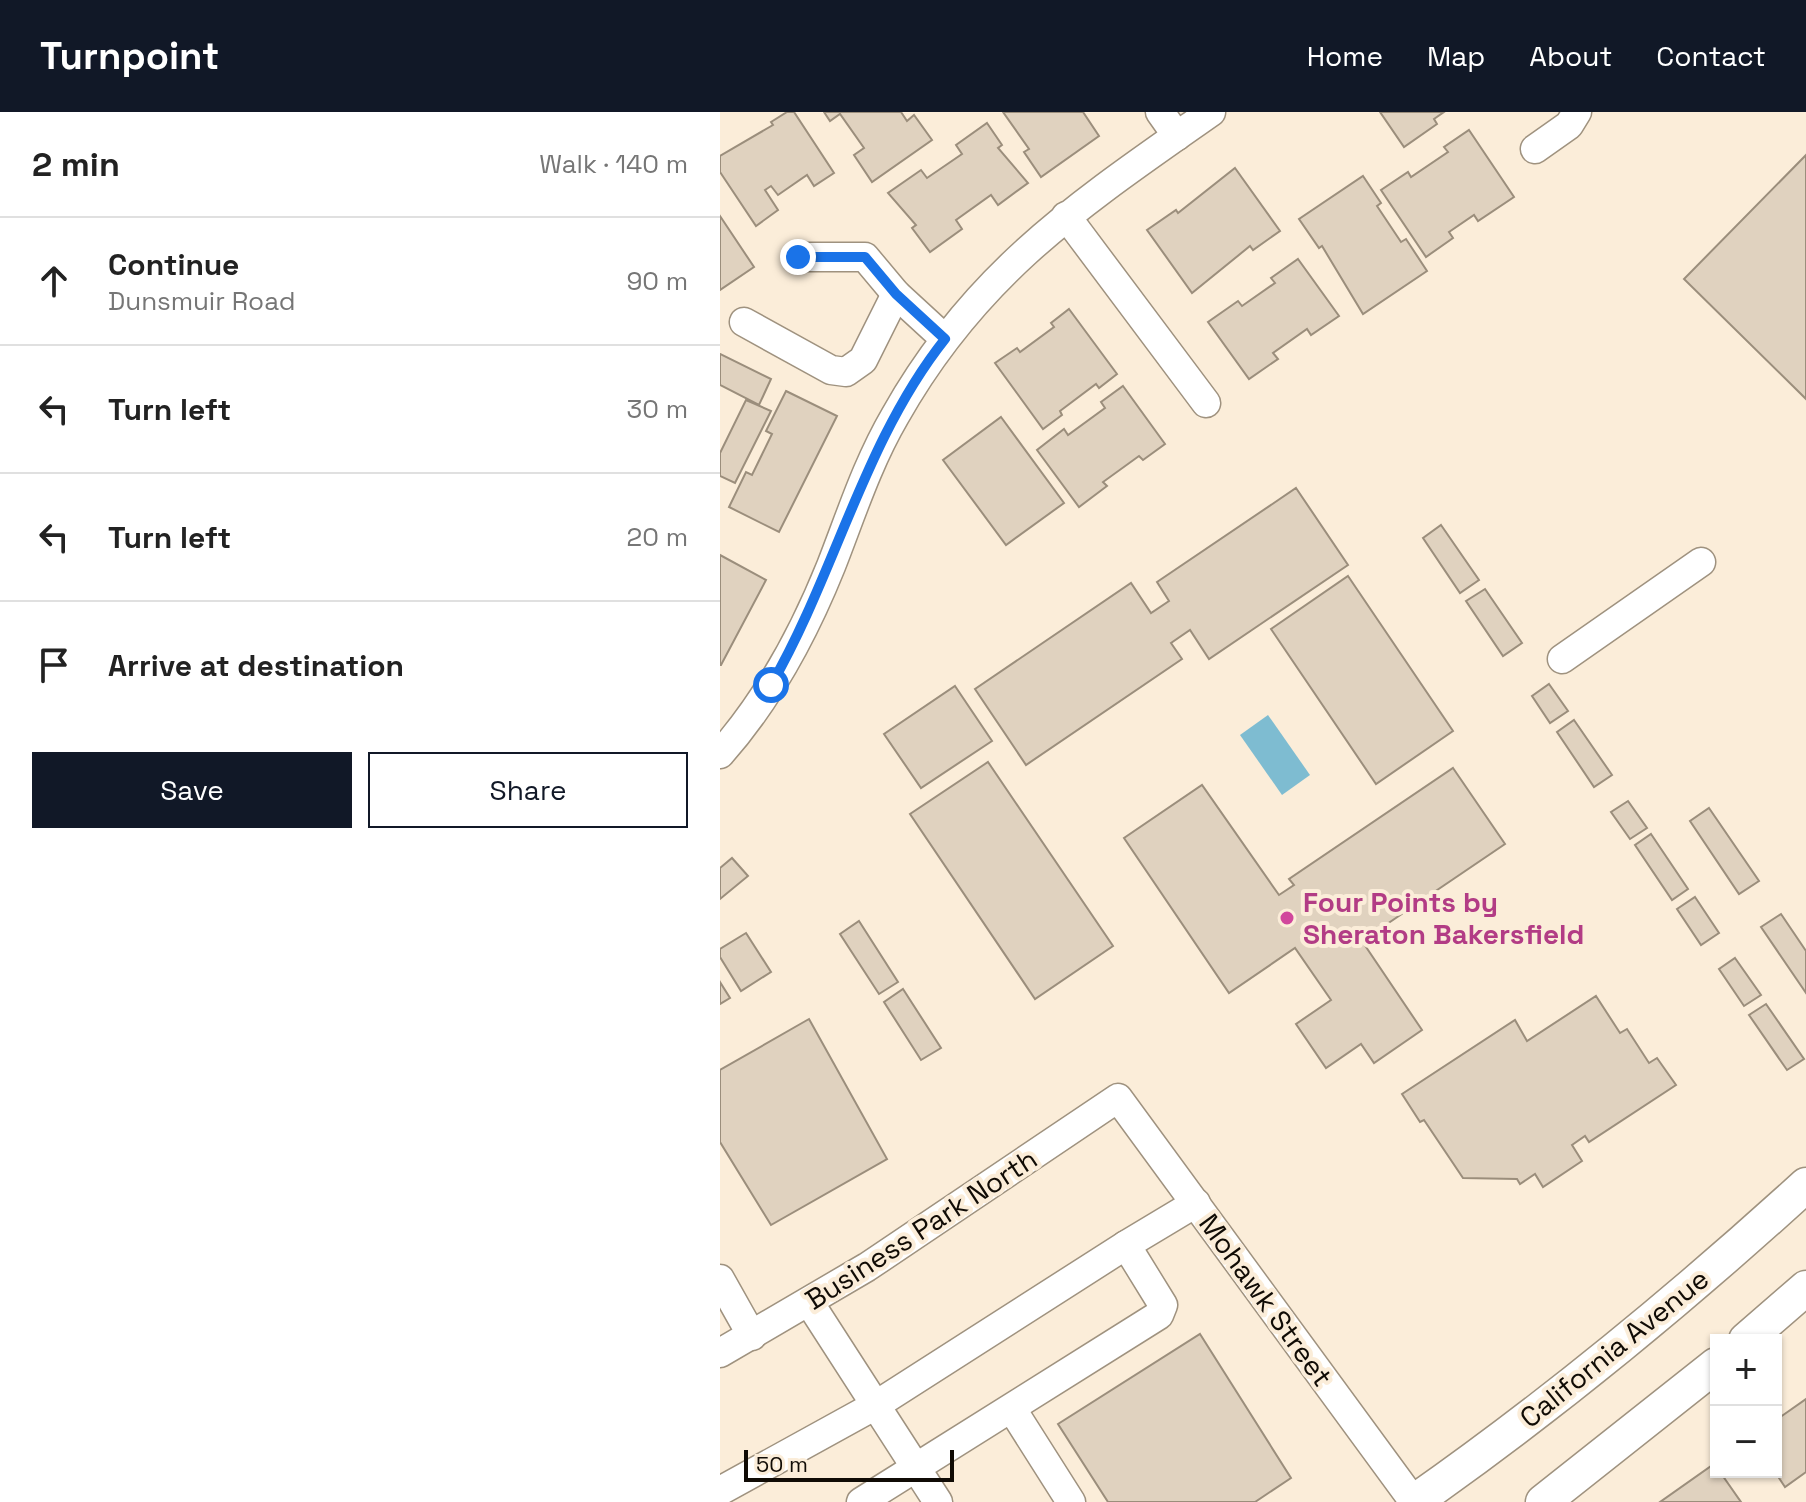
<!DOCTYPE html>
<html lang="en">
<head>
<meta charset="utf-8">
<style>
  body { margin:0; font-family:"Space Grotesk",sans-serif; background:#f6f6f6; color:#222 }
  .controls { position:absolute; right:24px; bottom:24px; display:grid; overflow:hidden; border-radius:0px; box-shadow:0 2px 6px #0004 }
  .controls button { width:72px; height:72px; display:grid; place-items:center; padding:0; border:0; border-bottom:2px solid #e0e0e0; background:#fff; color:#222; font:40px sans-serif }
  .scale { position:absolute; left:24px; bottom:20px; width:210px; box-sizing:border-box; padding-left:8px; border:4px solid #100b05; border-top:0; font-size:22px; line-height:28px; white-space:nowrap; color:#100b05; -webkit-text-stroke:6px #fbedd9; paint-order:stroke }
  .stop { position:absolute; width:24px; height:24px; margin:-18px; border:6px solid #1a73e8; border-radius:50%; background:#fff }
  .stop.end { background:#1a73e8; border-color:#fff; box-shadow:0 2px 8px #0008 }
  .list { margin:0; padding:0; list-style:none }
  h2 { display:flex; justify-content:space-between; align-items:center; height:104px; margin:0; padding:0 32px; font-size:34px }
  h2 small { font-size:26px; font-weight:400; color:#767676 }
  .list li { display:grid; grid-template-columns:52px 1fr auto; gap:24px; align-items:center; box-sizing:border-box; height:128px; padding:0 32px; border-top:2px solid #e0e0e0 }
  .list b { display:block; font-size:30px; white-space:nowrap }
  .list p { margin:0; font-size:26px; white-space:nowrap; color:#767676 }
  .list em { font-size:26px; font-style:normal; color:#767676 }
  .actions { display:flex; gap:16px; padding:24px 32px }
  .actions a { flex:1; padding:18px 0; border:2px solid #111827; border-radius:0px; text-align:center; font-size:28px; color:#111827 }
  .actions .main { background:#111827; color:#fff }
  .icon { flex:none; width:44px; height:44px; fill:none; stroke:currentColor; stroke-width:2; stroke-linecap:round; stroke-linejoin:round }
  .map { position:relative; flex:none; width:1086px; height:1390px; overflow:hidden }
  header { display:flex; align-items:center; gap:48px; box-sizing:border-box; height:112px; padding:0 40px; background:#111827; color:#fff }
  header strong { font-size:38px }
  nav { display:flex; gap:44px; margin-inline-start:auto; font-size:28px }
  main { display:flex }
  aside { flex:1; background:#fff }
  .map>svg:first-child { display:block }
  .water { fill:#7ebcd1 }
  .building { fill:#e0d2bf; stroke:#9b8e7c; stroke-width:2 }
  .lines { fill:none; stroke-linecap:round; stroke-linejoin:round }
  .minor-casing { stroke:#9f927f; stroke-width:31 }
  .major-casing { stroke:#9f927f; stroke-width:37 }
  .minor { stroke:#fff; stroke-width:28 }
  .major { stroke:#fff; stroke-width:34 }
  .route { stroke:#1a73e8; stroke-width:10 }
  .hotel-dot { fill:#d1479c; stroke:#fbedd9; stroke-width:3 }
  .labels { text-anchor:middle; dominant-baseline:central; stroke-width:8; stroke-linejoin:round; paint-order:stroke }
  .hotel-label { font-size:28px; font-weight:bold; fill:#b23c85; stroke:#fbedd9; text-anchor:start }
  .street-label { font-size:28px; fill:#100b05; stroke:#fbedd9 }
</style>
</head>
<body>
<header>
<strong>Turnpoint</strong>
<nav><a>Home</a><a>Map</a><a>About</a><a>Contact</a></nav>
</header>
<main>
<aside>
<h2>2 min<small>Walk · 140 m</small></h2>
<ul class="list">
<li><svg class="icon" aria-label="ahead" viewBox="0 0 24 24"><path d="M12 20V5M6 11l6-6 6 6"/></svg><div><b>Continue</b><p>Dunsmuir Road</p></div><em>90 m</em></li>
<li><svg class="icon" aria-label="left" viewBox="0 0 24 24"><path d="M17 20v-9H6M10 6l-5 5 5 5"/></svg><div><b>Turn left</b></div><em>30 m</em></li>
<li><svg class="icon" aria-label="left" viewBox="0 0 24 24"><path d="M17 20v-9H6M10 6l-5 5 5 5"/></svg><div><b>Turn left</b></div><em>20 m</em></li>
<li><svg class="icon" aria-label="arrive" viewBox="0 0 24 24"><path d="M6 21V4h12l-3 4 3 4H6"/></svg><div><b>Arrive at destination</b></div></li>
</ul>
<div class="actions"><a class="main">Save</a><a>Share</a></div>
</aside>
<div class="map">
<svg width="1086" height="1390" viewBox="0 0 1086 1390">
  <rect width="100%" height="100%" fill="#fbedd9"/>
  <polygon class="water" points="548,603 590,663 562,683 520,623"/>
  <g class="building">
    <polygon points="67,0 74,0 114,61 94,74 87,63 58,83 51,74 45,78 58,98 36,114 0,60 0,44 53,13 51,10"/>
    <polygon points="104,0 181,0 187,9 194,3 212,28 152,70 134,43 144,36 120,2 110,9"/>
    <polygon points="283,0 363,0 379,24 321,65 304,40 309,37"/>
    <polygon points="660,0 724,0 714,7 717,12 684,35"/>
    <polygon points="267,11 282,33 278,36 308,71 278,93 271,83 236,108 242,117 210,140 192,116 196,113 168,81 201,58 207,66 242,42 236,33"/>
    <polygon points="749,18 794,85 758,109 754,103 729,120 733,126 706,145 661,78 688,60 691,65 728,40 724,35"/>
    <polygon points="1086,43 1086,287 964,167"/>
    <polygon points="515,56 560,119 533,138 530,134 472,181 427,118 456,98 458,101"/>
    <polygon points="643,64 661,91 657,94 681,130 686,127 707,159 643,202 602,134 599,136 579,107"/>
    <polygon points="0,104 34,155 0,178"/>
    <polygon points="578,147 619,204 591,223 587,217 553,241 558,247 529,267 488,210 518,189 522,194 555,171 551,166"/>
    <polygon points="349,197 397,262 379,276 376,272 340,299 342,303 323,317 275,251 297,236 300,240 334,215 331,211"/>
    <polygon points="0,242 51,267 39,293 0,273"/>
    <polygon points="403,274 445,332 423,348 419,344 383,370 387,374 359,395 317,338 344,317 348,323 385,296 381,290"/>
    <polygon points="66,279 117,304 59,420 9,395 26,360 32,363 52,322 46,319"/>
    <polygon points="26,288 51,299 15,371 0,364 0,341"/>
    <polygon points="281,305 344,391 286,433 223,348"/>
    <polygon points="576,376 628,453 489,547 470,518 451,531 462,547 306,653 255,577 411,471 431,501 449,489 437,470"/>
    <polygon points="721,413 759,468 740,481 703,426"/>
    <polygon points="0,443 46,468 1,553 0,553"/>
    <polygon points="628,464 733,619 656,672 551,517"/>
    <polygon points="765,477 802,531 783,544 746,489"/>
    <polygon points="829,572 848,599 830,611 812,584"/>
    <polygon points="235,574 272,629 201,676 164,622"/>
    <polygon points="854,608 892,663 874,675 837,620"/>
    <polygon points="268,650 393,834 315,887 190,702"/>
    <polygon points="733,656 785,732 642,829 702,918 654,951 641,932 606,956 576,912 611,888 575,836 509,881 404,726 482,673 559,783 574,773 569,767"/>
    <polygon points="908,689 927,716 910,727 891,700"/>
    <polygon points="989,696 1039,769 1019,782 970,709"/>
    <polygon points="931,722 968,777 952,788 915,733"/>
    <polygon points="12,746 28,764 0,787 0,756"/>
    <polygon points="975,785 999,821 981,833 957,797"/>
    <polygon points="1061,802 1086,839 1086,881 1041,815"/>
    <polygon points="139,809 178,870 159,882 120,822"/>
    <polygon points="26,821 51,860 21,879 0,845 0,837"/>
    <polygon points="1015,846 1041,883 1024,894 999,857"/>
    <polygon points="0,870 10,886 0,892"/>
    <polygon points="183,877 221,936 201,948 164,890"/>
    <polygon points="876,884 900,921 907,917 929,951 937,946 956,973 869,1030 865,1024 852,1033 862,1049 823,1075 815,1062 800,1072 797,1067 743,1066 704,1008 700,1010 682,982 795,908 807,929"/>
    <polygon points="1046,892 1084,947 1067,958 1029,903"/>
    <polygon points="89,907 167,1047 51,1113 0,1030 0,958"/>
    <polygon points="480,1222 571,1366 535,1390 388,1390 338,1312"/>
    <polygon points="1086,1287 1086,1360 1065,1375 1055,1360 1056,1308"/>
    <polygon points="994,1352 996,1360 1000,1360 1021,1390 940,1390"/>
  </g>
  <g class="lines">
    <g class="minor-casing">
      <g id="minor">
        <polyline points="440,0 457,24"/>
        <polyline points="815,37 849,13 857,0"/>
        <polyline points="346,104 486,291"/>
        <polyline points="78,145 145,145 176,182 225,227"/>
        <polyline points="24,210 111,258 126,260 143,248 176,182"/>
        <polyline points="842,547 981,450"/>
        <path d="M0 642C48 588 84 521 111 454 131 403 147 352 175 304 256 160 360 92 491 0"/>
        <polyline points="0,1167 32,1224"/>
        <polyline points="89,1190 218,1390"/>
        <polyline points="0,1241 147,1155 398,986 694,1390"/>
        <polyline points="292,1297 351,1390"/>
        <polyline points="0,1379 156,1293 406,1133"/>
        <polyline points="141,1390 439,1203 443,1193 406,1133 476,1091"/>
      </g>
    </g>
    <g class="major-casing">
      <g id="major">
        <polyline points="1026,1228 1086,1176"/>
        <path d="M694 1390C831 1294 962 1186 1086 1073"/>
        <polyline points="823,1390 996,1253"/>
      </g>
    </g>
    <use href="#minor" class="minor"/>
    <use href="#major" class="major"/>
  </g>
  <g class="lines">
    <path class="route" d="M51 573C116 460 144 329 225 227L176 182 145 145H78"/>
  </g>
  <circle class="hotel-dot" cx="567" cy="806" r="8"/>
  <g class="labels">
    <g class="hotel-label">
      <text x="583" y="790">Four Points by<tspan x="583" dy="32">Sheraton Bakersfield</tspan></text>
    </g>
    <g class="street-label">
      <text transform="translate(201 1117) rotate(-33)">Business Park North</text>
      <text transform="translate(546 1188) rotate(54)">Mohawk Street</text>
      <text transform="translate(894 1236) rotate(-39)">California Avenue</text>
    </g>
  </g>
</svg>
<div class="controls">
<button>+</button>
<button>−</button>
</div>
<div class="scale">50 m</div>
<div class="stop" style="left:51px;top:573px"></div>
<div class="stop end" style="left:78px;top:145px"></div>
</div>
</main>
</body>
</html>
